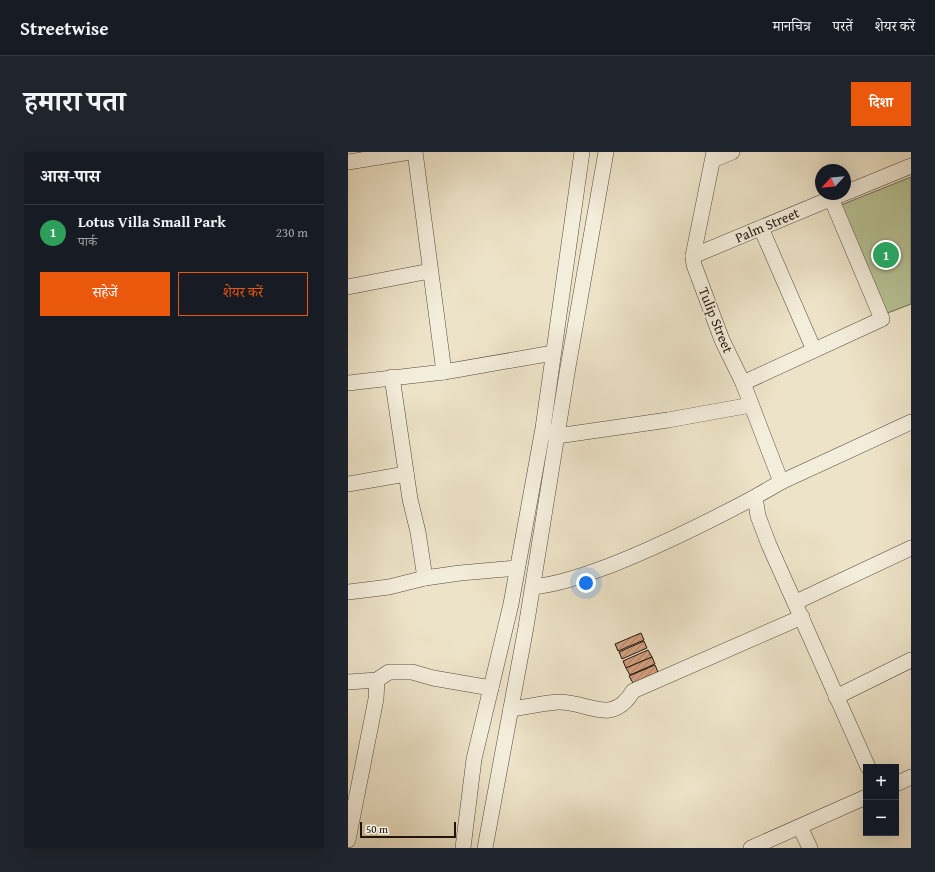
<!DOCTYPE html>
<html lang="hi">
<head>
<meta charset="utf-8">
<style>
  body { margin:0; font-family:"Gentium Book Plus","Noto Serif Devanagari",serif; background:#20242c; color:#f1f3f6 }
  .controls { position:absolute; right:12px; bottom:12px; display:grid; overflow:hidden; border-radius:0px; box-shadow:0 4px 16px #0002 }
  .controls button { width:36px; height:36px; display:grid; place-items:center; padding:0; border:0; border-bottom:1px solid #363941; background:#171b24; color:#f1f3f6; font:20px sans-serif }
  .compass { position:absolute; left:467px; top:12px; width:36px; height:36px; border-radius:50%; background:#171b24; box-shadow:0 4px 16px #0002; rotate:244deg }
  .scale { position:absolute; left:12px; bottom:10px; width:96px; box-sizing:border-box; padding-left:4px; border:2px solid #21140d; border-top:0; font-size:11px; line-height:14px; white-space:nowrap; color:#21140d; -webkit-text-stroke:3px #f3eddb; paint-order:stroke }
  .you { position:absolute; left:238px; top:431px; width:14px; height:14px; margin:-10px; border:3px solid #fff; border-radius:50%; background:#1a73e8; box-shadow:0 0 0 6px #1a73e833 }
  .badge { display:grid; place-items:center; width:26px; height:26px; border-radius:50%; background:#ea580c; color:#fff; font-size:13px; font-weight:700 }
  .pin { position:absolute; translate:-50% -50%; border:2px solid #fff; box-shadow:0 1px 4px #0006 }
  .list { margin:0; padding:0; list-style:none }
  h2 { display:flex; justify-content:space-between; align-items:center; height:52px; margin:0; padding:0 16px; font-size:17px }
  h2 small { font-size:13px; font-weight:400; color:#9ea1a6 }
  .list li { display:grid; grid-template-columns:26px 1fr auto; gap:12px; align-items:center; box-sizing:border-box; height:56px; padding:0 16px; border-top:1px solid #363941 }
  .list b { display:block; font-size:15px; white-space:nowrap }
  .list p { margin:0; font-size:13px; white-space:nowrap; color:#9ea1a6 }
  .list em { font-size:13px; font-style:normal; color:#9ea1a6 }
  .actions { display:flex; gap:8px; padding:12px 16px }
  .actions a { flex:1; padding:9px 0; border:1px solid #ea580c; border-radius:0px; text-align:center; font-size:14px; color:#ea580c }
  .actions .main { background:#ea580c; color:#fff }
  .map { position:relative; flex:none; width:563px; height:696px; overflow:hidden; border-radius:0px }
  header { display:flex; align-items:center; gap:24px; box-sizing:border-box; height:56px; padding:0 20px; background:#171b24; border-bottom:1px solid #363941 }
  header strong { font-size:19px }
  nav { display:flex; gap:22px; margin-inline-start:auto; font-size:14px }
  .intro { display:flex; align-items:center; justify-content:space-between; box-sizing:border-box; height:96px; padding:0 24px }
  h1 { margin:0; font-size:28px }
  .button { padding:10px 18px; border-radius:0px; background:#ea580c; color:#fff; font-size:14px; font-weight:700 }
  main { display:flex; gap:24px; padding:0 24px }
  aside { flex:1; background:#171b24; border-radius:0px; box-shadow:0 4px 16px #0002 }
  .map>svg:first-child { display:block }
  .park { fill:#b7c497; stroke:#6c6c52 }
  .building { fill:url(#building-hatch); stroke:#21140d }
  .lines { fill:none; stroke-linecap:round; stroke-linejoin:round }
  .minor-casing { stroke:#54483c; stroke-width:16 }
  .minor { stroke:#f3eddb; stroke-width:15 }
  .labels { text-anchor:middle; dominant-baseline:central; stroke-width:3; stroke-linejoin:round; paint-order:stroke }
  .street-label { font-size:14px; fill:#21140d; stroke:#f3eddb }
</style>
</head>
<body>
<header>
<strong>Streetwise</strong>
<nav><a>मानचित्र</a><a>परतें</a><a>शेयर करें</a></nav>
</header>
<div class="intro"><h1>हमारा पता</h1><a class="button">दिशा</a></div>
<main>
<aside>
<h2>आस-पास<small></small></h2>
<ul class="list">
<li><span class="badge" style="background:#2e9e5b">1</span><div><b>Lotus Villa Small Park</b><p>पार्क</p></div><em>230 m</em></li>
</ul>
<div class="actions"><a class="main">सहेजें</a><a>शेयर करें</a></div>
</aside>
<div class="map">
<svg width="563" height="696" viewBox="0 0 563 696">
  <defs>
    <pattern id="building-hatch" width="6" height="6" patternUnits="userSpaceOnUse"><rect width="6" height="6" fill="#d39f80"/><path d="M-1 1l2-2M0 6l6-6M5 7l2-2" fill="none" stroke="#ab8067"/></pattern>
  </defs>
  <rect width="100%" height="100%" fill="#ede3c8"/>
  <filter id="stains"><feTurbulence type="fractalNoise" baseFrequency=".005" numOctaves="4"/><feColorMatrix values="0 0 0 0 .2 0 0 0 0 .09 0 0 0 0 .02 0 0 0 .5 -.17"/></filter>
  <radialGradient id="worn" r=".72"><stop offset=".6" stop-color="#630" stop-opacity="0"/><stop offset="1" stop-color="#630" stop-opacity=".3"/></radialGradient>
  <polygon class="park" points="563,25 563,152 537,162 493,53"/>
  <g class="building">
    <polygon points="293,481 296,488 270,499 267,492"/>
    <polygon points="296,489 299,496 274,507 271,500"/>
    <polygon points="300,498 304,505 278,516 275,509"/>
    <polygon points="304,505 307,512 282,523 278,516"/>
    <polygon points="307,513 310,520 285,531 281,524"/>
  </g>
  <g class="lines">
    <g class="minor-casing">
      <g id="minor">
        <polyline points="67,0 96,220"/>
        <polyline points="366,0 345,104 346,113 374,188 395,231 433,330"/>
        <polyline points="365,8 384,0"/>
        <polyline points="0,10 62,0"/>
        <polyline points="497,41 563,14"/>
        <polyline points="413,76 466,198"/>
        <polyline points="345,104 494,42"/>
        <polyline points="0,135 82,119"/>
        <polyline points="44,225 62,347 70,380 77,426"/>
        <polyline points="0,231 96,220 205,201"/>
        <polyline points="395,231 534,167 483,46"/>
        <polyline points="201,280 209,284 320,268 403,253"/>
        <polyline points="0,332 58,322"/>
        <path d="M185 435C212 432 236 423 261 414 312 394 360 370 407 345"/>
        <polyline points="0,440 41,435 77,426 112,421 169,416"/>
        <polyline points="448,450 563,396"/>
        <polyline points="0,530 29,528 41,520 64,520 85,526 143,536"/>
        <polyline points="488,545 563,508"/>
        <path d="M163 557C179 555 195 551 210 550 239 549 264 575 285 539L454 465"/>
        <polyline points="520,615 421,393 410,364 407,345 433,330 563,270"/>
        <polyline points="548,632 563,625"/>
        <polyline points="452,675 462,696"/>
        <polyline points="0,688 28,547 29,528"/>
        <polyline points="115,696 126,607 163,452 195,276 234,0"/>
        <polyline points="137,696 178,475 220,215 258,0"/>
        <polyline points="403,696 518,645"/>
      </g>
    </g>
    <use href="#minor" class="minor"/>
  </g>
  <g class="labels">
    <g class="street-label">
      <text transform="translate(419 73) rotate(-23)">Palm Street</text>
      <text transform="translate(368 168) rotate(68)">Tulip Street</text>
    </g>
  </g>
  <rect width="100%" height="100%" filter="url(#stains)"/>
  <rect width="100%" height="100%" fill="url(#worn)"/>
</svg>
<div class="controls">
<button>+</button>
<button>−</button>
</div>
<svg class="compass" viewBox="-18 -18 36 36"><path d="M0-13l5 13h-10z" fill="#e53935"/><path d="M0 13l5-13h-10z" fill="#9ea1a6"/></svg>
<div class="scale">50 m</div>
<div class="you"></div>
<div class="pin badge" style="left:538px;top:103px;background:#2e9e5b">1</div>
</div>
</main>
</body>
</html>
